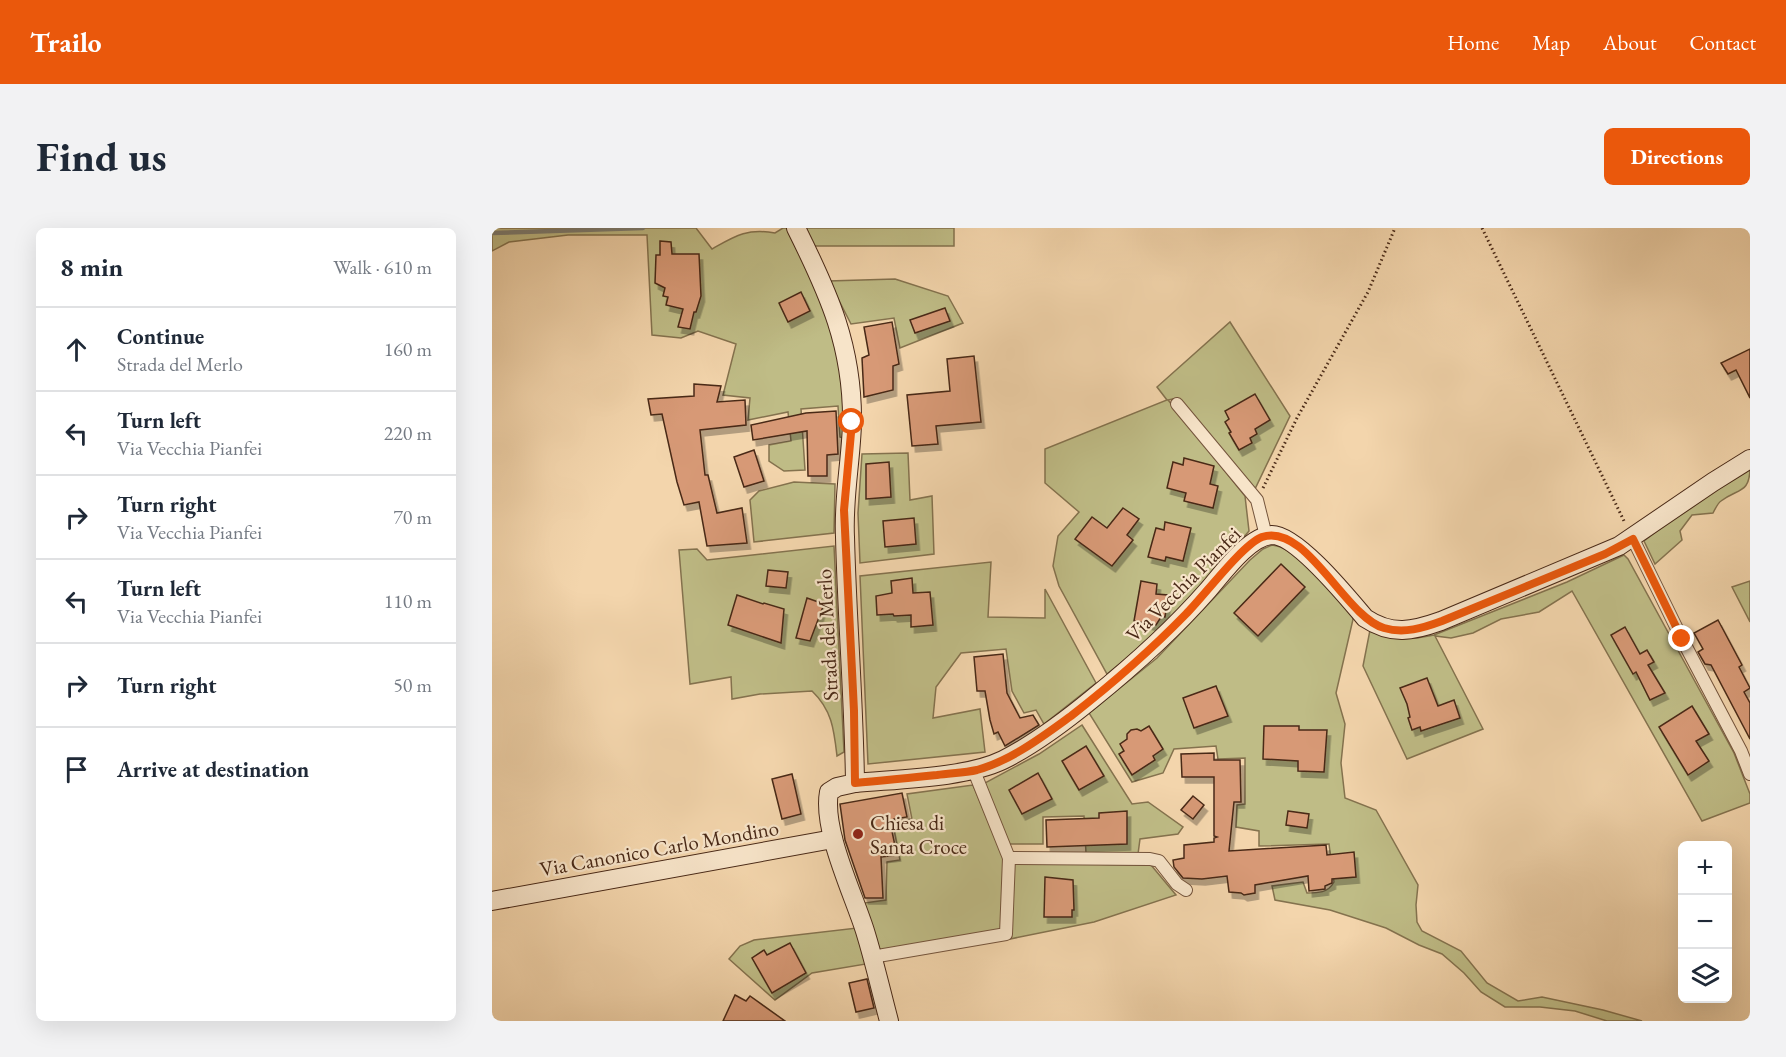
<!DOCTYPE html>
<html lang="en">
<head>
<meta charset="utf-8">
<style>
  body { margin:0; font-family:"EB Garamond",serif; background:#f2f2f3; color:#1f2937 }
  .controls { position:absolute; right:18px; bottom:18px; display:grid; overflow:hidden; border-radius:9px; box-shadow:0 6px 24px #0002 }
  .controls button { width:54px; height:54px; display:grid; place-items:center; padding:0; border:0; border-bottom:2px solid #e0e1e3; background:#fff; color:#1f2937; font:30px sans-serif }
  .stop { position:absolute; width:18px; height:18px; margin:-14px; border:4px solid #ea580c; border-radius:50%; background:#fff }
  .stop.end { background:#ea580c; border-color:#fff; box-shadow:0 2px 6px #0008 }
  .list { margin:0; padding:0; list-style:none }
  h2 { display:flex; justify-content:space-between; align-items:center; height:78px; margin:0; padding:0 24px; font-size:26px }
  h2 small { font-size:20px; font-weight:400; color:#747a83 }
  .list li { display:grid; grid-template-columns:39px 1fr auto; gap:18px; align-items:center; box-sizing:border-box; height:84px; padding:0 24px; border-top:2px solid #e0e1e3 }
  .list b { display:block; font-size:22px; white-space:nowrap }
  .list p { margin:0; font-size:20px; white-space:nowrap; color:#747a83 }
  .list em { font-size:20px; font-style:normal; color:#747a83 }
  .icon { flex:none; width:33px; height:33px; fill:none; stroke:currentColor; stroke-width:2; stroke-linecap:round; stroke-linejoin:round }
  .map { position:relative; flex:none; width:1258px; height:793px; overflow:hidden; border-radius:9px }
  header { display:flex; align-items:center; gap:36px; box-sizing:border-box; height:84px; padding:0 30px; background:#ea580c; color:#fff }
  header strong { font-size:28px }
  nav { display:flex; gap:33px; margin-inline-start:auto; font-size:21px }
  .intro { display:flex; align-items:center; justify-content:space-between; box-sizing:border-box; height:144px; padding:0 36px }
  h1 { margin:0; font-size:42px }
  .button { padding:15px 27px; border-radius:9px; background:#ea580c; color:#fff; font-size:21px; font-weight:700 }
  main { display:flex; gap:36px; padding:0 36px }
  aside { flex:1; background:#fff; border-radius:9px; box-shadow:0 6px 24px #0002 }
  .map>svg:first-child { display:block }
  .green { fill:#bfbc86; stroke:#84724e; stroke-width:1.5 }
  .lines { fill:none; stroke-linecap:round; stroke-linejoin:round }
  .stream { stroke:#7c7e75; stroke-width:4.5 }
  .building { fill:#d79976; stroke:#492917; stroke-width:1.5; filter:url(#shadow) }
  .street-casing { stroke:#74543c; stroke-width:14 }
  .secondary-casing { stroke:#492917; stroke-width:20 }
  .path { stroke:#492917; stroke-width:3; stroke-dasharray:1.5 3; stroke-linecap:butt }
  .street { stroke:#f7e4c9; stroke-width:12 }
  .secondary { stroke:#f7e4c9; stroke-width:18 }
  .route { stroke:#ea580c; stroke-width:8 }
  .poi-dot { fill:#8f2418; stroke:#f7e4c9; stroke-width:2 }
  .labels { text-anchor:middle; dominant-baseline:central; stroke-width:4.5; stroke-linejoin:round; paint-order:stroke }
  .street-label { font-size:21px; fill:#492917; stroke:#f7e4c9 }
  .poi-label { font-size:21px; fill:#492917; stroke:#f7e4c9; text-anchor:start }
</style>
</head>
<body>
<header>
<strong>Trailo</strong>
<nav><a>Home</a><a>Map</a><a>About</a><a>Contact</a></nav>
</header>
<div class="intro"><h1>Find us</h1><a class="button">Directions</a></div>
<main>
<aside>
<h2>8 min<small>Walk · 610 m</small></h2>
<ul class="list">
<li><svg class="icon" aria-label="ahead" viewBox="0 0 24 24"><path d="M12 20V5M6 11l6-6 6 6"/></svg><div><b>Continue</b><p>Strada del Merlo</p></div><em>160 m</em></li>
<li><svg class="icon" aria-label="left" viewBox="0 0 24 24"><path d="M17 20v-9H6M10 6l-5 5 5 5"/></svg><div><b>Turn left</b><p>Via Vecchia Pianfei</p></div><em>220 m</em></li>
<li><svg class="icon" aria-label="right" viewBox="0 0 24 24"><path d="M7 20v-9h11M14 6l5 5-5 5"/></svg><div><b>Turn right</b><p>Via Vecchia Pianfei</p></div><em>70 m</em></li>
<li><svg class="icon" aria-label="left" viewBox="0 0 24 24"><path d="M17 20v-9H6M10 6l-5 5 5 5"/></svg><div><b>Turn left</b><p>Via Vecchia Pianfei</p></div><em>110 m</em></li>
<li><svg class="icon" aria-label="right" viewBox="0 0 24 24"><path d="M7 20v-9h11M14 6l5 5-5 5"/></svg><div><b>Turn right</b></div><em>50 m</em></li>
<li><svg class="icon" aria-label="arrive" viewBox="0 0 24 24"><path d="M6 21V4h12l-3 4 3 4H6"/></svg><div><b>Arrive at destination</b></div></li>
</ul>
</aside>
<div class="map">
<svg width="1258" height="793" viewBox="0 0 1258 793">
  <defs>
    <filter id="shadow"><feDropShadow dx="3.5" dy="6" stdDeviation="0" flood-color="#0004"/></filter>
  </defs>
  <rect width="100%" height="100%" fill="#f3d5ac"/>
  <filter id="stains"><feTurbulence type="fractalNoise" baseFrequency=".00333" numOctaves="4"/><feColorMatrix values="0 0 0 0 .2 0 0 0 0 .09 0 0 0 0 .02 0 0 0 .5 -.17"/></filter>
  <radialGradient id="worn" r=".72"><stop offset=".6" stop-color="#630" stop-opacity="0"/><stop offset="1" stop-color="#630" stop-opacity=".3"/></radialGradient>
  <g class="green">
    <path d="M0 0H204L220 21C243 8 255 0 283 5L291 0H298L340 93 353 171V211L348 209 346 178 309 181 313 242 292 243 277 233V217L299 213 296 184 256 192 258 170 231 167 244 116 206 103 189 110 160 107 155 7H76L17 14 0 23Z"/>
    <polygon points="312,0 462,0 462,18 320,18"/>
    <polygon points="403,51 456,68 471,95 408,120 402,90 359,96 337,53"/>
    <path d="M738 94 798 188 762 263 685 170 676 172 753 268 757 303C714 355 668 405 615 446L567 358 561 338 566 308 587 284 553 255V221L675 172 665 159Z"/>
    <polygon points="416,225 418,272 440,268 442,326 368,335 366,285 370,226"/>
    <path d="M1258 239C1258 266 1246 260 1229 273 1226 275 1223 281 1221 285L1200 287 1188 303 1190 312 1163 336 1152 313 1211 268Z"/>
    <polygon points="302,254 343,256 342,305 262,314 258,272 267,263"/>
    <path d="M780 317C807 320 843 367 862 387L844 465 853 496 849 535 853 570 884 582 926 657 924 677 925 694 930 703 969 723 995 755 1026 773 1050 769 1111 782 1150 793H1115L1083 783 1048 779H1013L989 764 972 745 950 726 927 717 894 700 838 682 783 672 780 658 811 654 815 665C826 665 836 665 842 654L837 616 767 618V603L744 599 745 577 753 576V530L726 531 724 518 682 521 671 545 640 554 597 485 665 430 758 332 771 321Z"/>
    <path d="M342 318 352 524 345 528C342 502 340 482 320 463L268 466 240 471 239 449 198 456 187 322 205 321 215 332Z"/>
    <path d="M1132 327 1136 331 1242 525 1258 566V575L1210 593 1080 363 1047 384 1009 391 981 405 959 410 943 408 991 501 915 531 871 438 878 402C901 413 918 412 942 407L1075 354Z"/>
    <polygon points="499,334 496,389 553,390 553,361 604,455 552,496 544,482 532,485 520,463 514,421 469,425 444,459 441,490 488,481 493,524 376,536 368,348"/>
    <polygon points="1258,353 1258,394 1240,359"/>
    <polygon points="590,497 640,576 656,574 691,599 686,606 648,611 646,626 594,625 592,588 551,589 551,616 517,616 491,556 547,526"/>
    <polygon points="481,557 512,631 510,703 388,723 372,675 394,672 395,634 408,632 401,596 406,595 405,593 420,591 415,566"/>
    <polygon points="522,635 659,637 684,667 602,694 518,711"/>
    <polygon points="365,700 374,736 320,745 283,772 237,731 248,718 262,712"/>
  </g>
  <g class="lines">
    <polyline class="stream" points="0,5 151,0"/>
  </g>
  <g class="building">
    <polygon points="168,13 179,14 180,26 207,26 209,68 204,84 202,84 198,101 186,99 191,81 174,77 176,69 171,68 173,60 163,55 164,27 168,27"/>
    <polygon points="309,64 318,83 296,94 287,75"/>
    <polygon points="453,80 458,93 423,105 418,92"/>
    <polygon points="400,94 407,136 401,138 401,162 372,169 370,130 377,127 372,99"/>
    <polygon points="1258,121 1258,170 1244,142 1236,146 1229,135"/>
    <polygon points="482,128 489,194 444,198 446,216 420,218 415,167 458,163 455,131"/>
    <polygon points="202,156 229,158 225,174 253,172 254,197 208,202 213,247 216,247 225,285 250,280 255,315 215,318 207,274 192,277 185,254 170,186 159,187 156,171 202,168"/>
    <polygon points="763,166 778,192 763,201 765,206 758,210 760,215 747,222 737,205 739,204 733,194 737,191 733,183"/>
    <polygon points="344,183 346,226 335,227 335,248 316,248 315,203 261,212 259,197 314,185"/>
    <polygon points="262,222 272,253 252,259 242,229"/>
    <polygon points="692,230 722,238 718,256 726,258 721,280 692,273 694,265 675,260 681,234 691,237"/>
    <polygon points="397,234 399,269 374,271 374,236"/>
    <polygon points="631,280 647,291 635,307 641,312 620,338 583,311 600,289 615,300"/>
    <polygon points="422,290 424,316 393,319 391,293"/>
    <polygon points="673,294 699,300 691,333 674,329 673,333 656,329 664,300 672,302"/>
    <polygon points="789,336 813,359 766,408 742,385"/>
    <polygon points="276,342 296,344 294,360 274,358"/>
    <polygon points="420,350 421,365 438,364 441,397 419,399 419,387 402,388 401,386 385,387 384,368 400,365 399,353"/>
    <polygon points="649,353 665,356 664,366 676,367 673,389 669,389 664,397 642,393"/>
    <polygon points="245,367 271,376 272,375 292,381 289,415 236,397"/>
    <polygon points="315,370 332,376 318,413 304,410"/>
    <polygon points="1226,392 1250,437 1247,439 1258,460 1252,464 1258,475 1258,511 1219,437 1213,436 1206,424 1211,421 1202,405"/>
    <polygon points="1133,399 1148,426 1155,422 1162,434 1156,437 1173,465 1158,472 1144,444 1141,446 1119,407"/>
    <polygon points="511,426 515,465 528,490 541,487 547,497 513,518 506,504 502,506 498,492 493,463 485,463 482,429"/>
    <polygon points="935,450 946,478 962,472 968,490 929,503 928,499 920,502 916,490 918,489 915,476 908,460"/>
    <polygon points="724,458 736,488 702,500 691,470"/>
    <polygon points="1200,478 1217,506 1204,513 1217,533 1196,547 1167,499"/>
    <polygon points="657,498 671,521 661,528 663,532 640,547 627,526 632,523 628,516 635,511 635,506 639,502 645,501 649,503"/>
    <polygon points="772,498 807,498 807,502 835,502 832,544 806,543 806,533 771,531"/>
    <polygon points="594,518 612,548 587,562 570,533"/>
    <polygon points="722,525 722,532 748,532 749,574 742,574 737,623 834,617 835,627 862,624 864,649 840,651 840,655 833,658 833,661 817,663 816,648 763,657 763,665 752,667 749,665 737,664 735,648 710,651 691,650 682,639 681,632 692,630 692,617 722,614 722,610 725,609 722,608 722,549 690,549 689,526"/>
    <polygon points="546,545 560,571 530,586 517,562"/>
    <polygon points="300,546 309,586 290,591 280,551"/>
    <polygon points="410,565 415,589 402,591 403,593 398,594 405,627 389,629 391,670 373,670 353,612 348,576"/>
    <polygon points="701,568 712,577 701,591 689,582"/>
    <polygon points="635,583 635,616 555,619 554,592 607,590 607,585"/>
    <polygon points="796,583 817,586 815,600 794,597"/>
    <polygon points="553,649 581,652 582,682 580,682 580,689 552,689"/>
    <polygon points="298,715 314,745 280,765 260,730 272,722 275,727"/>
    <polygon points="375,751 382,780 364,784 357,755"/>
    <polygon points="243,767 254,773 258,768 293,793 231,793"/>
  </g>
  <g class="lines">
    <g class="street-casing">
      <g id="street">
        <polyline points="685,176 765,272 774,308"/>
        <polyline points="1141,311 1190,411 1249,523 1258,546"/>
        <polyline points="482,543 517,630 658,631 667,633 685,656 694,662"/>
        <polyline points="380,729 514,706 517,630"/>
      </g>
    </g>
    <g class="secondary-casing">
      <g id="secondary">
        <path d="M304 0C337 66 361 119 360 195 359 233 351 270 353 309 355 391 362 473 363 555L345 559 337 564C330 602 361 665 373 703 382 732 389 763 397 793"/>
        <path d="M363 555C406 551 474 550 511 532 543 516 572 494 600 471 642 437 681 402 716 362 730 346 757 308 780 307 805 307 856 370 873 390 900 408 921 403 949 393L1127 318 1221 254 1258 231"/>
        <polyline points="0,673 341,611"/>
      </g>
    </g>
    <g class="path">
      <polyline points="990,0 1133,295"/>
      <polyline points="771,260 805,190 876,64 903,0"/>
    </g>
    <use href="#street" class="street"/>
    <use href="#secondary" class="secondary"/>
  </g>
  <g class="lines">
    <path class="route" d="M360 194 352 282 362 483 363 555C391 552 418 550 445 547 458 545 472 545 485 542 520 532 550 509 579 488 620 456 658 423 694 386 712 368 750 317 770 309 814 294 853 389 892 400 912 406 931 400 950 393L1113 326 1141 311 1190 411"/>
  </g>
  <circle class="poi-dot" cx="366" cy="606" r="6"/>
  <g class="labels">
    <g class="street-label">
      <text transform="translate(691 356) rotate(-45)">Via Vecchia Pianfei</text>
      <text transform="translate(335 407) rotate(-93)">Strada del Merlo</text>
      <text transform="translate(167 620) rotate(-10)">Via Canonico Carlo Mondino</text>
    </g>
    <g class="poi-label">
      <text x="378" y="594">Chiesa di<tspan x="378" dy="24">Santa Croce</tspan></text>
    </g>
  </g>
  <rect width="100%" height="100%" filter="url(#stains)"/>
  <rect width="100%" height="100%" fill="url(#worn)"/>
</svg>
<div class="controls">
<button>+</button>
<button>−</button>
<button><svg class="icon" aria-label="layers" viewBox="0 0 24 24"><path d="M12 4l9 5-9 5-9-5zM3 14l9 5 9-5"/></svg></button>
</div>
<div class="stop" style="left:360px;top:194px"></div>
<div class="stop end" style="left:1190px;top:411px"></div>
</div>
</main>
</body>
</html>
